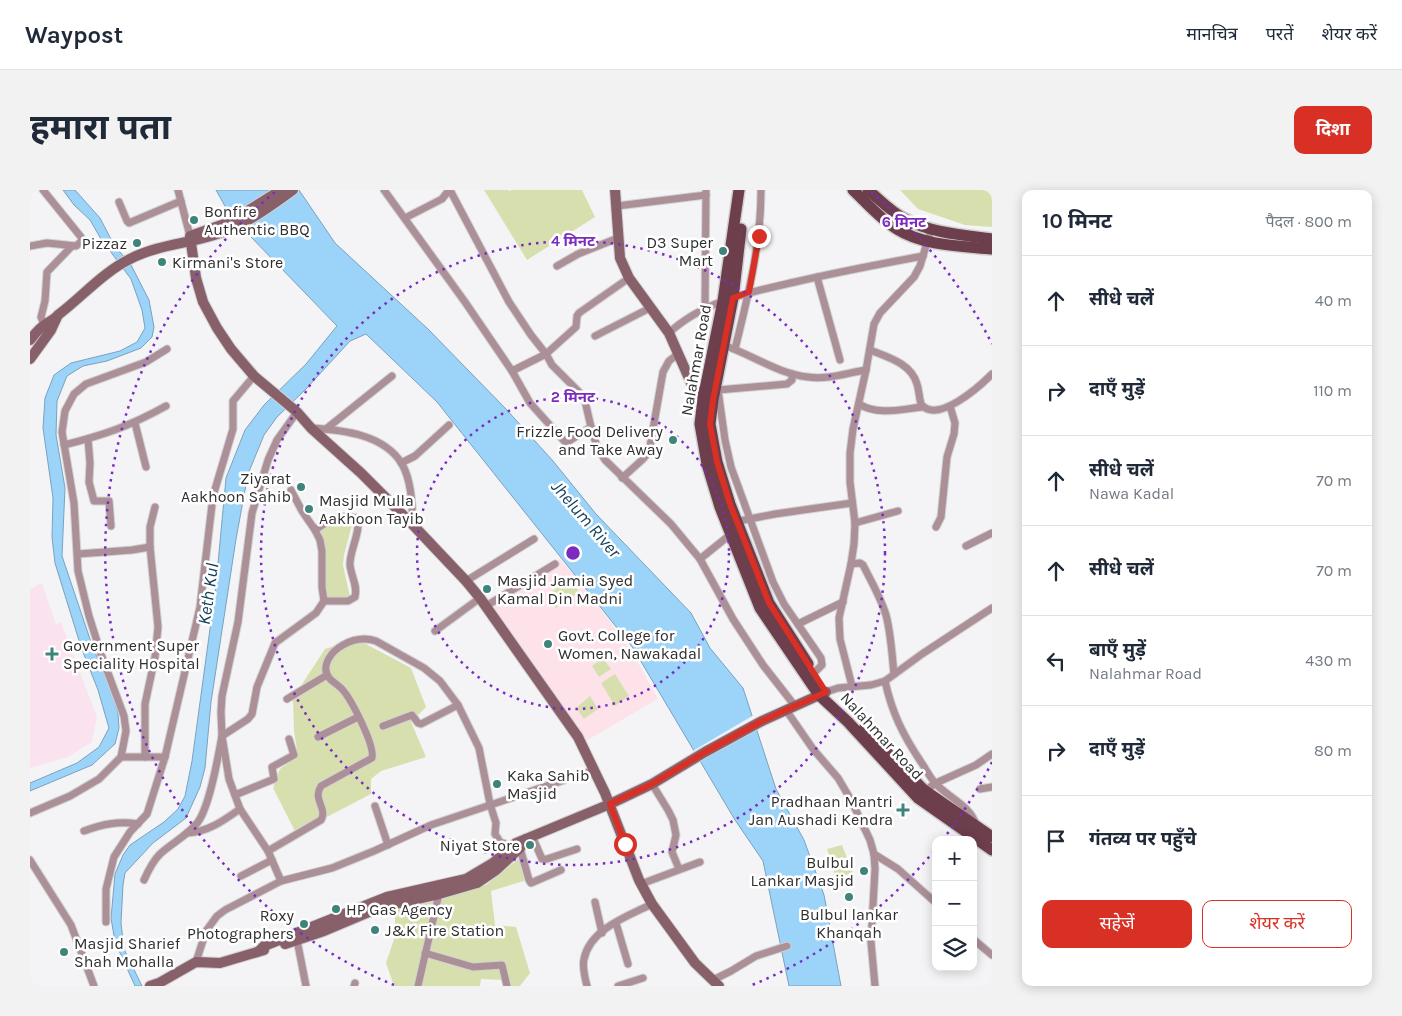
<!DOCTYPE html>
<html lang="hi">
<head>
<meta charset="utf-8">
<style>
  body { margin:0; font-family:Karla,"Noto Sans Devanagari",sans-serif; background:#f2f2f3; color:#1f2937 }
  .controls { position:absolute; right:15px; bottom:15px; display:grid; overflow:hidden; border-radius:10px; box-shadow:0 2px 12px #0003 }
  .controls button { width:45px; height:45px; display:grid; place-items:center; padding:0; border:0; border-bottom:1px solid #e0e1e3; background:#fff; color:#1f2937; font:25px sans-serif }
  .stop { position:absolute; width:15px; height:15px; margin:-11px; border:4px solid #d93025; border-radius:50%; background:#fff }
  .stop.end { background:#d93025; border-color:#fff; box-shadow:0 1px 5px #0008 }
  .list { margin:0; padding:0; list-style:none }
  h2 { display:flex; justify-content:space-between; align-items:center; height:65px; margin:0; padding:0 20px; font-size:21px }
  h2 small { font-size:16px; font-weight:400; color:#747a83 }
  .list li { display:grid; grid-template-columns:32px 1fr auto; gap:15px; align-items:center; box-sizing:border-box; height:90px; padding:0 20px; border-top:1px solid #e0e1e3 }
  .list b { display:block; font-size:19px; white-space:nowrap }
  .list p { margin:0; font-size:16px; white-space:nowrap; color:#747a83 }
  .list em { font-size:16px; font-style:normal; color:#747a83 }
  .actions { display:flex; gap:10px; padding:15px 20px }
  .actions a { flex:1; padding:11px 0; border:1px solid #d93025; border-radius:10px; text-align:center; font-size:18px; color:#d93025 }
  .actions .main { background:#d93025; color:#fff }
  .icon { flex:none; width:28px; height:28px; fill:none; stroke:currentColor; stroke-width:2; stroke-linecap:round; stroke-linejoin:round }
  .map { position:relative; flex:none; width:962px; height:796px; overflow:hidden; border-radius:10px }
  header { display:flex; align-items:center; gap:30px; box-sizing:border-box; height:70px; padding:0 25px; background:#fff; border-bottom:1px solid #e0e1e3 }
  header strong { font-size:24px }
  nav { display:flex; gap:28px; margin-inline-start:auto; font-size:18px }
  .intro { display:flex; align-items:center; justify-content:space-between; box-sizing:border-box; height:120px; padding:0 30px }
  h1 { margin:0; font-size:35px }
  .button { padding:12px 22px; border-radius:10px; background:#d93025; color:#fff; font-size:18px; font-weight:700 }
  main { display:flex; gap:30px; padding:0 30px }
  aside { flex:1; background:#fff; border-radius:10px; box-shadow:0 2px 12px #0003 }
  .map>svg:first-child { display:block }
  .education { fill:#fde3e9 }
  .medical { fill:#fae3ef }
  .green { fill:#d8dfaf }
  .water { fill:#9bd3f9; stroke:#7ba2bd }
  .pier { fill:#f4f4f7 }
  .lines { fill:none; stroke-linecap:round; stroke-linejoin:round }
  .street-casing { stroke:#d1d1d3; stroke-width:9 }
  .secondary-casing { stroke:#d1d1d3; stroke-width:12 }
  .primary-casing { stroke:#d1d1d3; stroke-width:14 }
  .street { stroke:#ac9097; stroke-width:7 }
  .secondary { stroke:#88606a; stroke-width:10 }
  .primary { stroke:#6d3e4b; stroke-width:11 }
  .route { stroke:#d93025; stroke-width:6 }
  .ring { fill:none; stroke:#7b2cbf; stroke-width:2.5; stroke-dasharray:2.5 5 }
  .poi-dot { fill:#3f847a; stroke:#fff; stroke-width:2 }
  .labels { text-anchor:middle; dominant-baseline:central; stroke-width:5; stroke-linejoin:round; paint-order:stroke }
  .poi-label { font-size:16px; fill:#2f2f30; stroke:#fff; text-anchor:start }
  .street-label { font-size:16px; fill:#2f2f30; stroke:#fff }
  .water-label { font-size:18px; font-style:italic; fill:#14405a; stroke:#fff }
  .centre { fill:#7b2cbf; stroke:#fff; stroke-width:2.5 }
  .ring-label { font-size:15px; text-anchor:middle; font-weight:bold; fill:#7b2cbf; stroke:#fff; stroke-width:5; stroke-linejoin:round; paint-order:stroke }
</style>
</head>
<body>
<header>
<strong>Waypost</strong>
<nav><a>मानचित्र</a><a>परतें</a><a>शेयर करें</a></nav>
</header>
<div class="intro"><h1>हमारा पता</h1><a class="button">दिशा</a></div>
<main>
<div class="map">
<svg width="962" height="796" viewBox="0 0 962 796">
  <rect width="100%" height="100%" fill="#f4f4f7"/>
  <polygon class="education" points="530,369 555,399 601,460 628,509 556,551 534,524 458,417"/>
  <polygon class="medical" points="12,393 26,434 31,432 67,527 62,552 38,567 0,578 0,399"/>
  <g class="green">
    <polygon points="454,0 478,0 479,1 482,0 552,0 565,27 497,70"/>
    <polygon points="870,0 962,0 962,37 935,35 888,19"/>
    <polygon points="306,331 319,333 322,335 314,365 313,375 320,407 318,408 295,409 287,340"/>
    <polygon points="540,389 549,402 526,418 517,405"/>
    <polygon points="334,453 381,478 396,517 381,532 396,567 351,581 341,589 341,604 266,643 243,598 250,579 268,566 264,541 263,508 295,459 310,454"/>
    <polygon points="573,468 581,479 569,487 562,476"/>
    <polygon points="585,484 599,506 585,516 571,493"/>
    <polygon points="560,506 568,519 554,529 546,518"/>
    <polygon points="812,655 823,683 806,688 797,659"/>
    <polygon points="493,665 497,690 461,701 465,735 486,737 500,783 490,796 476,796 474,790 451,789 450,796 364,796 356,773 365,746 365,718 456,695"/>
  </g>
  <g class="water">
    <polygon points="33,0 45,0 70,28 84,55 101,75 119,110 124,137 122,147 111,158 77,171 53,176 37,186 27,211 26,245 35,298 32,366 62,455 82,502 88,523 89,538 85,554 62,575 0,601 0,593 47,573 69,557 79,538 68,500 51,457 25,373 22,347 23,308 13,238 15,208 24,185 41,173 90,161 107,152 115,138 112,120 101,89 71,49 60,30 44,15"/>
    <polygon points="186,0 269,0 305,53 398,139 476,219 523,271 566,324 661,423 680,458 713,498 746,599 774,650 794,705 811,796 759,796 733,671 705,630 603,458 407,212 336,144 320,151 275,200 247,227 234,245 218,284 206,349 181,512 175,578 170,597 156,628 123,653 95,683 93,695 91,733 94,759 112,796 105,796 85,752 81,728 85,684 93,665 100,655 134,632 148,619 155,606 162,571 186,395 196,288 215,240 234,215 276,174 307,136 220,46 196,18"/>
  </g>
  <polygon class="pier" points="724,525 729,538 667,572 661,562"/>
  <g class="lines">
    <g class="street-casing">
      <g id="street">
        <polyline points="148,0 160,46"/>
        <polyline points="354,0 435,112 482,181 500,213 535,252 539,251 561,237 567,257 575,270 641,334 670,369 703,429 733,475 765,516"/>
        <polyline points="420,0 479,112 501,145 516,164 522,175 549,202 555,211 561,237"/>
        <polyline points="89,12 97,31 99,33 151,11"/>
        <polyline points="587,16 676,5"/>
        <polyline points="375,28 412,9 419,0"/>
        <polyline points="0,56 17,53 46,56 52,51 51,47 13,0"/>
        <polyline points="527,76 548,64 588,48"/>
        <polyline points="787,87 810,170"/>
        <polyline points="675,119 676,0"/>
        <polyline points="14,134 11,127 15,111 17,82 42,56"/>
        <path d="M639 143C673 111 721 102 765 92 807 82 850 74 893 66"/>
        <polyline points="565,146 620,118"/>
        <path d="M693 155C721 164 748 184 778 187 797 190 817 183 836 180"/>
        <path d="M705 159C718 106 731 55 731 0"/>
        <path d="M840 160C857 167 881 173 887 194 889 200 889 207 891 214 907 235 950 196 962 184"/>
        <polyline points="482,181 516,164 546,137 547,126 549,123 599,88"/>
        <polyline points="688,200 695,250 701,277 743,392 754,414 791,468 792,475 784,483"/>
        <polyline points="688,200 757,194 762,190 762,184"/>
        <path d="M829 214C848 226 872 219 893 217"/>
        <polyline points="105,233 116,277"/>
        <path d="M281 238C312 240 354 244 372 274 382 292 382 315 383 335"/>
        <polyline points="296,239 362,186"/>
        <polyline points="58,249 60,273 59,292 64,311 79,311 81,336"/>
        <path d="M34 255C74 245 100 236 136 216"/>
        <polyline points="371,273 385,266 419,235"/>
        <polyline points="592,288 612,270 619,262 633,182 639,171 648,164"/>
        <polyline points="704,332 745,324 822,313"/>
        <polyline points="825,333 868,321"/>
        <polyline points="906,337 911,327 917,267 924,244 925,233 920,216"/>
        <path d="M285 340C298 331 310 323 326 328 333 338 319 361 320 375 321 386 328 396 325 407L318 411H294"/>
        <polyline points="936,356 962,343"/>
        <polyline points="48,364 102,360 120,357"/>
        <polyline points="670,369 701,344"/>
        <path d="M821 374 830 373 833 375C841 391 851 408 856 425 861 444 862 465 864 484"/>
        <polyline points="436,391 504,349"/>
        <polyline points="456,416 525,374"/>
        <polyline points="768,434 813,412"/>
        <polyline points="405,441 450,408"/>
        <path d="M855 491C862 523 873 545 891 572 896 579 900 588 906 594 919 608 941 616 946 635"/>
        <polyline points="822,496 810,449 809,428 821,374 824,354 825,333 820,292 820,263 823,239 836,180 844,134 850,123 884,87 890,76 901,39"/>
        <polyline points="796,502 808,498 841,495 855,491 892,464 962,418"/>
        <polyline points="257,509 297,485"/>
        <polyline points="756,520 783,559 808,588 821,610 840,650 844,664 845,679 841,752 845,796"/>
        <polyline points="353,536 382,525 388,533 391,534 428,515"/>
        <polyline points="288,547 328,527"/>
        <polyline points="91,567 135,567"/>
        <polyline points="115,567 115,514 125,467 128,437 120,357 120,337 125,317"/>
        <polyline points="622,594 638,620 643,630 646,645 642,662 649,679"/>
        <polyline points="950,599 962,597"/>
        <polyline points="893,602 906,593 946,575 962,564"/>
        <polyline points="205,605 244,589 242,577 264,565 259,549"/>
        <polyline points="345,616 358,655"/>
        <polyline points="0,623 40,606 69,589 91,567 96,541 94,526 72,467 59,426 48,381 44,313 32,242 35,221 44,204 56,194 116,172 137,159"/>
        <path d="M54 641C73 634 88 631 108 634"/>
        <path d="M157 643C178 642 193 631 210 619"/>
        <polyline points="502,646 512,669 517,669 547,659"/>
        <polyline points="490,658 499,690 501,693 531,680"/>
        <path d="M238 661 291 630C298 618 282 610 291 596L342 568C345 555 321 509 312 499 308 495 303 492 300 489 289 476 302 461 313 455 324 449 334 447 346 451L394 478 410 491 428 515 449 558 460 614 466 633 465 644 470 652 481 656"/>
        <polyline points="844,664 868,679 906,713"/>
        <polyline points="0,670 41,735 64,796"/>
        <polyline points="211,686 242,670"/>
        <path d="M114 690C118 681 122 672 130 664 142 653 158 645 168 632 180 615 188 567 192 546L218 529 222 524 227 497 245 453 286 423 294 411 292 397V361L290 350 285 340 272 321 261 300"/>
        <polyline points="251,691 238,661 210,619 199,589 192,546 191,522 192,506 208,432 222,323 238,270 247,250 267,222"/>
        <polyline points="611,694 670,672"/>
        <polyline points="565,712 572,743"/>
        <polyline points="76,732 76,699 84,667 100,642 117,624 135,567 170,417 183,306 203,239 203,211 224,186"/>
        <polyline points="586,733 598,774"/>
        <polyline points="943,749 962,765"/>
        <polyline points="267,750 276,796"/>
        <polyline points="395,763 443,777 472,775 477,796"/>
        <polyline points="166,772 176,741 187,726 195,720 251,691 302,678 344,661 401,635 564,580"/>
        <polyline points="683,790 701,781 726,766 757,756"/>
        <polyline points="324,796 325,793"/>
        <polyline points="388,796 409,704"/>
        <path d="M557 796C555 788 552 777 554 769 560 739 598 726 622 714"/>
        <polyline points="588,796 613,788"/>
      </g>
    </g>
    <g class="secondary-casing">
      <g id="secondary">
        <polyline points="585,0 590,68 599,88 639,143 662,195 673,209 679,210"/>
        <polyline points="163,45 200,32 251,0"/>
        <polyline points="160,46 166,88 173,112 187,138 201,159 224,186 267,222 281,238 331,283 383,335 436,391 450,408 548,547 575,603 609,690 622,714 665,773 689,796"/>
        <path d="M0 150C5 144 9 138 16 134 20 131 25 129 28 125 53 106 72 83 100 69 127 55 156 54 184 45 213 37 239 17 263 0"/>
        <polyline points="0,169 21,140 27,127"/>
        <polyline points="255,754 294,741 351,717 409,704 447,693 466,680 490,658 496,649"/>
        <polyline points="229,761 234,756 357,707 436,689 463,673 486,653 580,614 622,594 675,562 732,531 796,502"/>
        <polyline points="120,796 129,793 166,772 190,773 234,760"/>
      </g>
    </g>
    <g class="primary-casing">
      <g id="primary">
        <polyline points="709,0 693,111 673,209 670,234 677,274 690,317 730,418 789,505 818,532 888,608 962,660"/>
        <path d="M823 0C837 13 850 29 867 39 894 56 931 56 962 59"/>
        <path d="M838 0C850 10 861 22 875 29 901 43 933 45 962 49"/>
        <polyline points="711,39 703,108 683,210 680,234 687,272 700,314 739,413 778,474"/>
        <polyline points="834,539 894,600 962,647"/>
      </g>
    </g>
    <use href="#street" class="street"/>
    <use href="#secondary" class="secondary"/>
    <use href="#primary" class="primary"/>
  </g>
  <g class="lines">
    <polyline class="route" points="595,654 580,614 622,594 675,562 732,531 796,502 739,413 700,314 687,272 680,234 683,210 703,108 719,102 729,46"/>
  </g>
  <g class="ring">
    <circle cx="543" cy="363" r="156"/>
    <circle cx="543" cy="363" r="312"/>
    <path d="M962 572A468 468 0 0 1 914 648M904 661A468 468 0 0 1 722 795M364 795A468 468 0 0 1 245 2M841 2A468 468 0 0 1 962 154"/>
  </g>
  <g class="poi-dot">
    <circle cx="164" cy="30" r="5"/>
    <circle cx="107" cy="53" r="5"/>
    <circle cx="693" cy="61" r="5"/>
    <circle cx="132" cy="72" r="5"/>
    <circle cx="643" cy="250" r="5"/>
    <circle cx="271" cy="297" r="5"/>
    <circle cx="279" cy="319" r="5"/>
    <circle cx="457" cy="399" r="5"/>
    <circle cx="518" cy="454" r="5"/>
    <path d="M19.5 456.5h5v5h5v5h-5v5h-5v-5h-5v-5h5z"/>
    <circle cx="467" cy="594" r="5"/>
    <path d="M870.5 612.5h5v5h5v5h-5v5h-5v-5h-5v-5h5z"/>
    <circle cx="500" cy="655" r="5"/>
    <circle cx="834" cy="681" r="5"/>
    <circle cx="819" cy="707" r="5"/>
    <circle cx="306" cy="719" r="5"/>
    <circle cx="274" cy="734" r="5"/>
    <circle cx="345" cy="740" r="5"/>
    <circle cx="34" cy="762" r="5"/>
  </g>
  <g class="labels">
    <g class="poi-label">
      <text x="174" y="21">Bonfire<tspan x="174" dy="18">Authentic BBQ</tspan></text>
      <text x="683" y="52" text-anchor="end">D3 Super<tspan x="683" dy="18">Mart</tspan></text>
      <text x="97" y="53" text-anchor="end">Pizzaz</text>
      <text x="142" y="72">Kirmani's Store</text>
      <text x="633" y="241" text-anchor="end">Frizzle Food Delivery<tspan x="633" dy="18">and Take Away</tspan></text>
      <text x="261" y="288" text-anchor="end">Ziyarat<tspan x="261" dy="18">Aakhoon Sahib</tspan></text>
      <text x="289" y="310">Masjid Mulla<tspan x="289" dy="18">Aakhoon Tayib</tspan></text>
      <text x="467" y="390">Masjid Jamia Syed<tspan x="467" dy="18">Kamal Din Madni</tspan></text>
      <text x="528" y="445">Govt. College for<tspan x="528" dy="18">Women, Nawakadal</tspan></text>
      <text x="33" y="455">Government Super<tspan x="33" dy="18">Speciality Hospital</tspan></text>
      <text x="477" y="585">Kaka Sahib<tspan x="477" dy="18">Masjid</tspan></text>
      <text x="863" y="611" text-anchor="end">Pradhaan Mantri<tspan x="863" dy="18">Jan Aushadi Kendra</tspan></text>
      <text x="490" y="655" text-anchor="end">Niyat Store</text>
      <text x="824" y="672" text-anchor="end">Bulbul<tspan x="824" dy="18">Lankar Masjid</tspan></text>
      <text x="316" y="719">HP Gas Agency</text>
      <text x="819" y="724" text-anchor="middle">Bulbul lankar<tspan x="819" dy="18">Khanqah</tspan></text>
      <text x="264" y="725" text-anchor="end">Roxy<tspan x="264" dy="18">Photographers</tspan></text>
      <text x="355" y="740">J&amp;K Fire Station</text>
      <text x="44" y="753">Masjid Sharief<tspan x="44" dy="18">Shah Mohalla</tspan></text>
    </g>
    <g class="street-label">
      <text transform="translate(666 170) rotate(-80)">Nalahmar Road</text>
      <text transform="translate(852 546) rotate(47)">Nalahmar Road</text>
    </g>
    <g class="water-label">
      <text transform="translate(556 329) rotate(49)">Jhelum River</text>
      <text transform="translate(178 404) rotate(-82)">Keth Kul</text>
    </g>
  </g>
  <circle cx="543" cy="363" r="8" class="centre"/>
  <g class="ring-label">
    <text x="874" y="37">6 मिनट</text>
    <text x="543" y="56">4 मिनट</text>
    <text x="543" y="212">2 मिनट</text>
  </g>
</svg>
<div class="controls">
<button>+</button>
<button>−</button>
<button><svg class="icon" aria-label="layers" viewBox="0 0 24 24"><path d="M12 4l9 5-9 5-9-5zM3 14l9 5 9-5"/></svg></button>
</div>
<div class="stop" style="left:595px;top:654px"></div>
<div class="stop end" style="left:729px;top:46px"></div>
</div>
<aside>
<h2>10 मिनट<small>पैदल · 800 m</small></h2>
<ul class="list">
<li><svg class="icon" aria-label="ahead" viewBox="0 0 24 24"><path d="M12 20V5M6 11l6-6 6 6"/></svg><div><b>सीधे चलें</b></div><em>40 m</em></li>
<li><svg class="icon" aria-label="right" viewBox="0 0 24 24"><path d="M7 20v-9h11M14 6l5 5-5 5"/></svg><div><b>दाएँ मुड़ें</b></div><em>110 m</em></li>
<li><svg class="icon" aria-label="ahead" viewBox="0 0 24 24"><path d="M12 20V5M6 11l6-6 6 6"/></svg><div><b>सीधे चलें</b><p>Nawa Kadal</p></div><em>70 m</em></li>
<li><svg class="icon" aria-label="ahead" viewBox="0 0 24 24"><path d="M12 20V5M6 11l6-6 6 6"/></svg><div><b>सीधे चलें</b></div><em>70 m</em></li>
<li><svg class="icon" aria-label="left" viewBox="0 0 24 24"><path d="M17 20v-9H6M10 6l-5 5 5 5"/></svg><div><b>बाएँ मुड़ें</b><p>Nalahmar Road</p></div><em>430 m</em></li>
<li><svg class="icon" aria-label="right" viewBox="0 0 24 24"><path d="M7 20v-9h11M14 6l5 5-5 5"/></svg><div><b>दाएँ मुड़ें</b></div><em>80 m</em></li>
<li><svg class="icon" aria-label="arrive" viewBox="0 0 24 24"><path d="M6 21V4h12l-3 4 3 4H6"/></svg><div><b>गंतव्य पर पहुँचे</b></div></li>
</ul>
<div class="actions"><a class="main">सहेजें</a><a>शेयर करें</a></div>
</aside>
</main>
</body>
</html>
